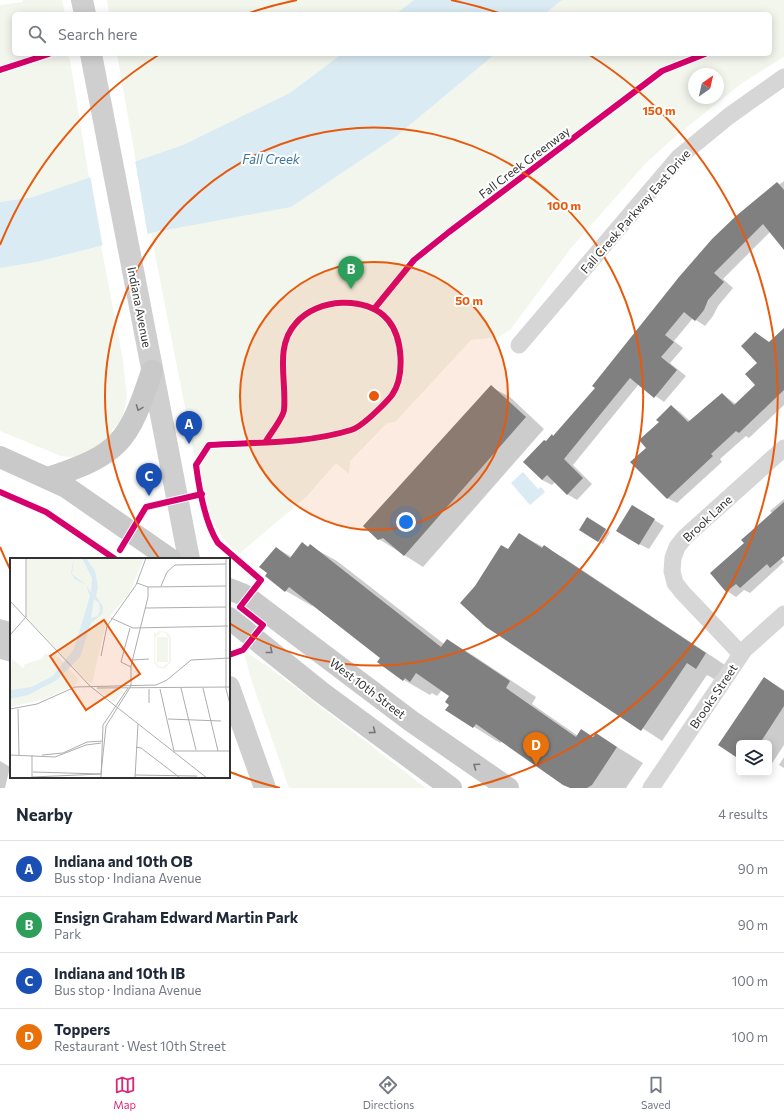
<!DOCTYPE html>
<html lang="en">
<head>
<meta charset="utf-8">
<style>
  body { margin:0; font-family:Commissioner,sans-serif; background:#f2f2f3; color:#1f2937 }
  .controls { position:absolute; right:12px; bottom:12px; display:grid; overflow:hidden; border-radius:6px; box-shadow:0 2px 10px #0003 }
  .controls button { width:36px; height:36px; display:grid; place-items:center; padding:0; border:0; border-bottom:1px solid #e0e1e3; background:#fff; color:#1f2937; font:20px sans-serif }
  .compass { position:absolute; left:688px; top:68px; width:36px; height:36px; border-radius:50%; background:#fff; box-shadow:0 2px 10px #0003; rotate:34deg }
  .you { position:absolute; left:406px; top:522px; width:14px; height:14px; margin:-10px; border:3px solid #fff; border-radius:50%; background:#1a73e8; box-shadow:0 0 0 6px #1a73e833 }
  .badge { display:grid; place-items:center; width:26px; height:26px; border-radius:50%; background:#db2777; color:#fff; font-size:13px; font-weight:700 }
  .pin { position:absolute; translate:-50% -33px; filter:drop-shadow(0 1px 2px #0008) }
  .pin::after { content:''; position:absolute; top:21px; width:14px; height:12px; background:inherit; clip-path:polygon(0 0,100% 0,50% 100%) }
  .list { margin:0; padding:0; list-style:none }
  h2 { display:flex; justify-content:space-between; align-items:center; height:52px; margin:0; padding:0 16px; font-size:17px }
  h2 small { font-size:13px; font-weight:400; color:#747a83 }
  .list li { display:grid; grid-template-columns:26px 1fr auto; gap:12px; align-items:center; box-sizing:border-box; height:56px; padding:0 16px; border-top:1px solid #e0e1e3 }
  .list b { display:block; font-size:15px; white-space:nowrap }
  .list p { margin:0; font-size:13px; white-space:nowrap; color:#747a83 }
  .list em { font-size:13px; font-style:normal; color:#747a83 }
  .icon { flex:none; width:22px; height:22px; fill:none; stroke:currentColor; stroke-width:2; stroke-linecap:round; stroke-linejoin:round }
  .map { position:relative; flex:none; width:784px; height:788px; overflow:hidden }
  .search { position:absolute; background:#fff; box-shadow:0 2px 10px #0003; left:12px; right:12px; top:12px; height:44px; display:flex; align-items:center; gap:10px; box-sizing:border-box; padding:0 14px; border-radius:6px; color:#747a83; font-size:15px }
  .sheet { height:276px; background:#fff }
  nav { display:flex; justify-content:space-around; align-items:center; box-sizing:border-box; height:56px; border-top:1px solid #e0e1e3; background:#fff; font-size:11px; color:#747a83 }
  nav a { display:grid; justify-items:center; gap:2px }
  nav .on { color:#db2777 }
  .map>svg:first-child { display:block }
  .green { fill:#f2f6ed; fill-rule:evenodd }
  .water { fill:#daebf4 }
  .pier { fill:#fff }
  .shadow { fill:#0003 }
  .building { fill:#808080 }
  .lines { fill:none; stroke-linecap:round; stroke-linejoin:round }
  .street { stroke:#d6d6d6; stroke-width:17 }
  .secondary { stroke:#cfcfcf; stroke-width:22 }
  .primary { stroke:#c9c9c9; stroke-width:22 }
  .cycleway-casing { stroke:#fff; stroke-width:8 }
  .cycleway { stroke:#d6006c; stroke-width:6 }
  .oneway { stroke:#767676 }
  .ring { fill:none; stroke:#e8590c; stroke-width:2 }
  .labels { text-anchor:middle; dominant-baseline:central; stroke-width:4; stroke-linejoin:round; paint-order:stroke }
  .street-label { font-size:12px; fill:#323232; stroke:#fff }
  .water-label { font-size:13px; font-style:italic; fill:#38779c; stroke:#fff }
  .inset-road { fill:none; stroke:#adadad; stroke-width:1 }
  .view { fill:#e8590c; fill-opacity:0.15; stroke:#e8590c; stroke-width:2 }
  .inset-edge { fill:none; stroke:#323232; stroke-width:2 }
  .centre { fill:#e8590c; stroke:#fff; stroke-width:2 }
  .ring-label { font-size:12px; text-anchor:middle; font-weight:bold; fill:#e8590c; stroke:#fff; stroke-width:4; stroke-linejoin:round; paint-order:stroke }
</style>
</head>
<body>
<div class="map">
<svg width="784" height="788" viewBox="0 0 784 788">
  <rect width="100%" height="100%" fill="#fff"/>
  <g class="green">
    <polygon points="23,0 62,0 65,14 14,14 14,54 36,54 0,66 0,5 23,2"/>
    <path d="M107 0H784V57L742 83 670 141 645 164 571 248 510 330 499 337 471 340 395 422 387 423 350 461 349 474 336 463 306 497 239 554C218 538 211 518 202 494L151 234 160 231 149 157 136 162 117 54H770V14H109ZM694 74H718V98H694Z"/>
    <polygon points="58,54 67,54 70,60 89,178 33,197 0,202 0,73 6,72"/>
    <polygon points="101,246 123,360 127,398 122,420 111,431 115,434 78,458 61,456 0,431 0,268 37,262"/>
    <polygon points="243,650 270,668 426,788 289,788 252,682"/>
  </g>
  <g class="water">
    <polygon points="414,0 562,0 544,14 396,14"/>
    <polygon points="342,54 495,54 394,138 291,207 160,231 37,262 0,268 0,202 33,197 183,145 290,93"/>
    <polygon points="523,472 538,489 541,487 545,492 530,505 511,483"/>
  </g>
  <polygon class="pier" points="135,160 148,236 103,248 90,175"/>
  <g class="shadow">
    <polygon points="784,181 784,248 770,232 723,279 733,288 718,306 713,316 705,326 693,318 674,341 683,348 670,363 686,376 664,402 639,384 573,465 592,484 577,500 567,494 555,482 552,485 542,480 546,442 554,436 777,183 780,184"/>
    <polygon points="756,333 770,343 784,335 784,405 749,438 746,436 720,459 722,462 677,503 667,498 648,448 671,406 680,412 691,422 722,394 736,404 757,385 758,363"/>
    <polygon points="491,387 510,397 544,429 423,567 379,539"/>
    <polygon points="784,499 784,545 776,552 784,562 750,593 744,590 736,597 727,591 711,573 746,543 773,514 770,511"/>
    <polygon points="642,512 664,526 649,549 639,544"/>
    <polygon points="587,519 610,532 603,544 580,530"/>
    <polygon points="519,534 564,558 725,665 716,680 707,675 662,741 487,626 508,550"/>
    <polygon points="302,543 309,547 310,546 337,561 444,644 447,640 474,656 536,697 532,704 578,736 594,738 596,734 643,763 626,788 571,788 502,741 500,743 447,710 450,705 450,696 442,690 437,696 432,693 430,695 404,680 379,662 382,658 313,605 312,606 286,591 268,573 276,548 292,557"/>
    <polygon points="0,619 11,622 11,662 0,659"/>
    <polygon points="764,678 784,690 784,745 769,768 769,743 739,743 739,758 720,745"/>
    <polygon points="784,757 784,768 779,765"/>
    <polygon points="0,761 10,767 5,788 0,788"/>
  </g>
  <g class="building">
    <polygon points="777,182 784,190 784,250 763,224 714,273 724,282 708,300 704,310 695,321 684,312 665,335 674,342 661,357 677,370 654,398 630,378 564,459 583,478 567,495 547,475 542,480 523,462 544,440 546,441 552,434 553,436 595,388 592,386 679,277 712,239 736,216"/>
    <polygon points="784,328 784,390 739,433 736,431 711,454 713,456 667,499 630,462 646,448 639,440 659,422 656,420 671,405 688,422 722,393 734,405 755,385 745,374 757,363 741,346 755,332 769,342"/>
    <polygon points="491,385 526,417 404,556 383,538 378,540 363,526"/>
    <polygon points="784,502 784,556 770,568 767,564 740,588 736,584 726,592 710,573 744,543 741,540"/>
    <polygon points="632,505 655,519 639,545 616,531"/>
    <polygon points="587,517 606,529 598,542 579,530"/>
    <polygon points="519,533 542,548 544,545 554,552 706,653 696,669 687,663 641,731 486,627 460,603 475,586 501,545 508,549"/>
    <polygon points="302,542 308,547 310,544 441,647 447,639 510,681 506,688 576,737 581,729 593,737 596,733 617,747 592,785 587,788 570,788 563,785 476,724 473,728 445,710 449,705 445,702 449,696 416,673 410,682 405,678 403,681 377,662 380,658 289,587 285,592 265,576 267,573 259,567 276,547 290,558"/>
    <polygon points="764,677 784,691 784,706 760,743 739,743 739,759 718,745"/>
  </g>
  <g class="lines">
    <g class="street">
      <polyline points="519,345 679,157 729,116 784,77"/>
      <polyline points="741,654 683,593 675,583 672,571 673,558 677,547 685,537 784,448"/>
      <polyline points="651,788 744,650 784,614"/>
    </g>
    <g class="secondary">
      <polyline points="82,0 85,14"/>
      <polyline points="91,54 189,559"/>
      <polyline points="229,687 265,788"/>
    </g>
    <g class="primary">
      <polyline points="0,457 66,487 170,559"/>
      <path d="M48 478C120 454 128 443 152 371"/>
      <polyline points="229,589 244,595 411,721 508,788"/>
      <polyline points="229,618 321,692 451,788"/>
    </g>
    <g class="cycleway-casing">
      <g id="cycleway">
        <polyline points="0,70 49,54"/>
        <polyline points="374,309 414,260 449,232 662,71 705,54"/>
        <polyline points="0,492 46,512 115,559"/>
        <polyline points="120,550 146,507 202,494"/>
        <path d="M229 655 243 650 263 625 240 607 261 580 218 543C205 523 199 488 196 465L209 445C255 442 306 444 351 430 361 427 374 414 382 406 385 403 389 399 392 395 405 376 403 338 388 320 367 295 317 298 296 323 274 347 287 381 284 410 283 418 270 434 266 441"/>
      </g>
    </g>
    <use href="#cycleway" class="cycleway"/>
  </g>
  <defs><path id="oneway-chevron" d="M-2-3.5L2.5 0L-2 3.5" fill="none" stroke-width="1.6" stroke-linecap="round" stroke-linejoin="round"/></defs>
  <g class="oneway">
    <use href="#oneway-chevron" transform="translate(139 408) rotate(111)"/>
    <use href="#oneway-chevron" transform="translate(270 651) rotate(39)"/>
    <use href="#oneway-chevron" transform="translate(373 731) rotate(37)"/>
    <use href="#oneway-chevron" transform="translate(476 766) rotate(-145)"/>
  </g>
  <circle cx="374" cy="396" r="134" fill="#e8590c" fill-opacity=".12"/>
  <g class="ring">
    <circle cx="374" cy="396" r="134"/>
    <path d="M159 558A269 269 0 1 1 229 623"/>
    <path d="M280 788A403 403 0 0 1 230 772M10 569A403 403 0 0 1 0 547M0 245A403 403 0 0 1 160 54M246 14A403 403 0 0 1 297 0M451 0A403 403 0 0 1 502 14M588 54A403 403 0 0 1 468 788"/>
  </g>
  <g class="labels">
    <g class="street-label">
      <text transform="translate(524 162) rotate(-37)">Fall Creek Greenway</text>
      <text transform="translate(635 211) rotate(-49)">Fall Creek Parkway East Drive</text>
      <text transform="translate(140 307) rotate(79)">Indiana Avenue</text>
      <text transform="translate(707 518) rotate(-43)">Brook Lane</text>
      <text transform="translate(368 688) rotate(37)">West 10th Street</text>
      <text transform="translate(713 696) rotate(-56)">Brooks Street</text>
    </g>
    <g class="water-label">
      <text x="271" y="159">Fall Creek</text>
    </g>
  </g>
  <g transform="translate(10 558)">
    <rect width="220" height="220" fill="#fff"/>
    <path d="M17 0H134L120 34 101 57 95 70 82 125 77 123 17 60ZM149 73 157 74 161 79V104L154 111 147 109 144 104V74L146 76ZM151 74 156 75 159 81V104L153 109 148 108 145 102V80ZM147 79H158V104H147ZM44 94 47 98 46 100 48 99 55 106 43 118 21 129 0 132 2 101 13 110 15 106 31 101 36 95 40 99ZM58 110 68 120 67 126 35 141 0 149V141ZM87 131 111 132 113 134 104 144Z" fill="#f2f6ed" fill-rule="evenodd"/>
    <path d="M64 0 62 16 76 27 81 35 82 20 72 0H76L85 13 88 29 86 38 93 49 92 56 81 65 70 99 47 122 18 137 0 141V132L21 129 43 118 64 91 80 38 76 27 65 21 61 15ZM84 41 89 45 90 53 88 58 81 60Z" fill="#daebf4" fill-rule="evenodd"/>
    <path class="inset-road" d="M216 0V131L220 146M127 25 138 29 216 28M151 28 157 14 165 7 216 6M0 43 80 128 197 220M135 50 216 49M101 60 123 70 218 68M120 70 111 104 121 109M0 77 16 59V0M91 98 97 68 126 27 136 0M122 102 139 101M87 130 220 129M171 130 186 192M193 130 208 193M139 131V145M150 131 164 193H220M0 151 27 146 65 129 146 127 157 122 181 102 220 100M8 151 9 197M158 161 211 163M126 189 131 190 169 219M0 197 45 199 76 187 91 185M22 197V219L91 216M32 197 53 195 77 184 93 183M23 214 91 216M91 216 96 168 121 128V108L138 39V29M125 217 187 218M91 220 93 167 118 130M125 220 128 166"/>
    <path class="view" d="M94 62 130 116 76 152 40 98Z"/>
    <rect width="220" height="220" class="inset-edge"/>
  </g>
  <circle cx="374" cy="396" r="6" class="centre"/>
  <g class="ring-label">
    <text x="659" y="115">150 m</text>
    <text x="564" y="210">100 m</text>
    <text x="469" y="305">50 m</text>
  </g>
</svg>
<div class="controls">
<button><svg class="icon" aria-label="layers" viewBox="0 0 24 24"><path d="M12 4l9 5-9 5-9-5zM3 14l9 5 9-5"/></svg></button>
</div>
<svg class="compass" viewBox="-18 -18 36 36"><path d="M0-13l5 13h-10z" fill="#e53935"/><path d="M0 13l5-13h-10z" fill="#747a83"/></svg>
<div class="you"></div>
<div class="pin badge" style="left:189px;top:444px;background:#1a4fb4">A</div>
<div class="pin badge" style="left:351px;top:289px;background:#2e9e5b">B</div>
<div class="pin badge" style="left:149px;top:496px;background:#1a4fb4">C</div>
<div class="pin badge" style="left:536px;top:765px;background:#e8710a">D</div>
<div class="search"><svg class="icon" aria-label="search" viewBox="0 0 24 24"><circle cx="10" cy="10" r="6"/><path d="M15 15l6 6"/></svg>Search here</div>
</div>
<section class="sheet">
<h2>Nearby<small>4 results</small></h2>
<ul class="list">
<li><span class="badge" style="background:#1a4fb4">A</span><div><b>Indiana and 10th OB</b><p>Bus stop · Indiana Avenue</p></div><em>90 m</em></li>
<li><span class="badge" style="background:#2e9e5b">B</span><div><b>Ensign Graham Edward Martin Park</b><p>Park</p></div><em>90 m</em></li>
<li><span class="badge" style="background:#1a4fb4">C</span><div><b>Indiana and 10th IB</b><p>Bus stop · Indiana Avenue</p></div><em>100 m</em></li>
<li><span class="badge" style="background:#e8710a">D</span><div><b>Toppers</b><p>Restaurant · West 10th Street</p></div><em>100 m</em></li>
</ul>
</section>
<nav>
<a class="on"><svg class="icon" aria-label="map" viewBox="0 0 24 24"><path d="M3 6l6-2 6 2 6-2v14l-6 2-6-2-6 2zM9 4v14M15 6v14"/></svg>Map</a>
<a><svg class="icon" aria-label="directions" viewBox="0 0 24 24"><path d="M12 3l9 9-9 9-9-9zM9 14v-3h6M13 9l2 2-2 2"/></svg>Directions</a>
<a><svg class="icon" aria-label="saved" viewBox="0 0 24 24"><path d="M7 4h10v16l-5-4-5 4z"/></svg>Saved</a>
</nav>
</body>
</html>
